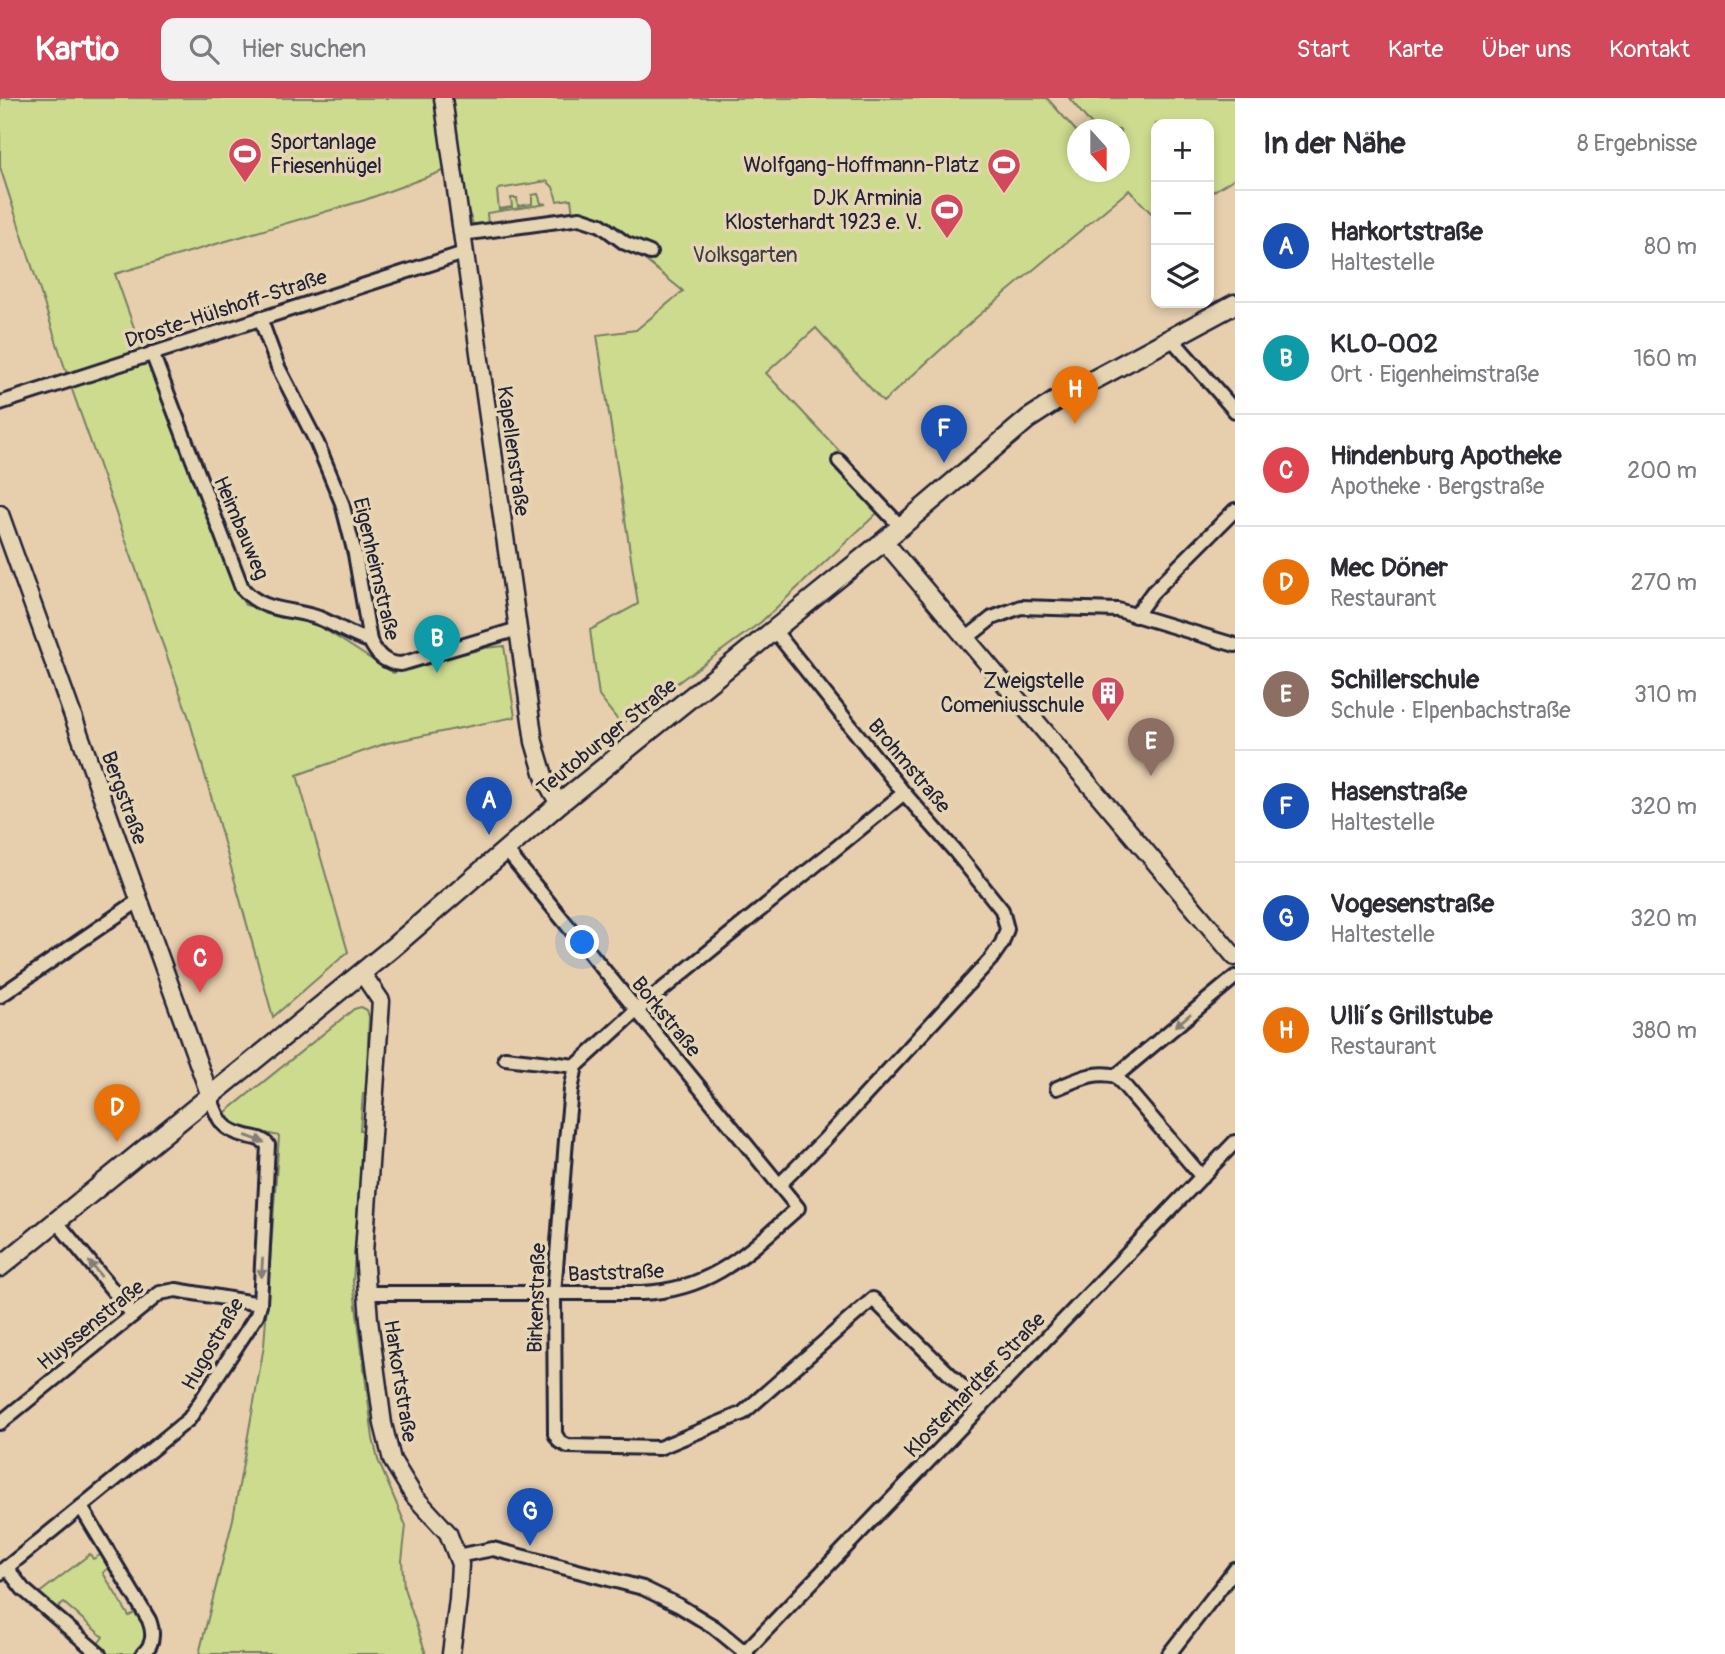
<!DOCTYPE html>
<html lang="de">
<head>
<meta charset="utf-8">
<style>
  body { margin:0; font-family:Pangolin,sans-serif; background:#f2f2f3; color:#2b2b33 }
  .controls { position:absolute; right:21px; top:21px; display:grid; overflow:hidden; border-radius:14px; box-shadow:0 4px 10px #0003 }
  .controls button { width:63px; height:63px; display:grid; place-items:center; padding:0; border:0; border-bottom:2px solid #e1e1e2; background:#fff; color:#2b2b33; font:35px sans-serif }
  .compass { position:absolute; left:1067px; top:21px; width:63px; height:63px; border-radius:50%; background:#fff; box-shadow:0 4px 10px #0003; rotate:159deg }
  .you { position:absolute; left:583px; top:845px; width:24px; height:24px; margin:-18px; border:5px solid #fff; border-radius:50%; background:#1a73e8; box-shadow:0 0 0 10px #1a73e833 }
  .badge { display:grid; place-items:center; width:46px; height:46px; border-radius:50%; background:#d1495b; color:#fff; font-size:23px; font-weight:700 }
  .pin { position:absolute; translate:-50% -58px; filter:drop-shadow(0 2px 4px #0008) }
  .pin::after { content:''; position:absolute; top:37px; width:24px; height:21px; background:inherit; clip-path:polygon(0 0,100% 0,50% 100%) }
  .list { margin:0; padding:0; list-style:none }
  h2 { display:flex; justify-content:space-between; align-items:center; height:91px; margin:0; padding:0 28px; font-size:30px }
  h2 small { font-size:23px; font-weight:400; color:#7c7c81 }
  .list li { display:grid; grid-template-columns:46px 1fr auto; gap:21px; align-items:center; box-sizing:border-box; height:112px; padding:0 28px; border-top:2px solid #e1e1e2 }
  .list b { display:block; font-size:26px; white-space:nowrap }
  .list p { margin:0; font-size:23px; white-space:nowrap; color:#7c7c81 }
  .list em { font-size:23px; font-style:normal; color:#7c7c81 }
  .icon { flex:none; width:38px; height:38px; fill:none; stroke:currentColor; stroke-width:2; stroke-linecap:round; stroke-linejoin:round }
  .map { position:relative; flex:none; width:1235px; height:1556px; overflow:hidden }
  header { display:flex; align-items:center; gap:42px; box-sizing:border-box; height:98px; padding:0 35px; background:#d1495b; color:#fff }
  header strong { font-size:33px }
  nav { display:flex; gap:38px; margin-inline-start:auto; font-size:24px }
  .search { width:490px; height:63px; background:#f2f2f3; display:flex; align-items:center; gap:18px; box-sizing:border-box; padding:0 24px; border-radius:14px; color:#7c7c81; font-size:26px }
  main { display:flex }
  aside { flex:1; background:#fff }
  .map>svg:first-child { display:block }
  .green { fill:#ccdb8e; stroke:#777e64; stroke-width:2 }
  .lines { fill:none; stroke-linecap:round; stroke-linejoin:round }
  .minor-casing { stroke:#22223b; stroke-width:18 }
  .tertiary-casing { stroke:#22223b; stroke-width:21 }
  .secondary-casing { stroke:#22223b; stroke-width:23 }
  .minor { stroke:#e6d5b2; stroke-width:12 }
  .tertiary { stroke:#e6d5b2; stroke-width:16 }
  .secondary { stroke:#e6d5b2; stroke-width:18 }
  .oneway { fill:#847c76 }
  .labels { text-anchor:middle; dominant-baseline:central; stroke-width:7; stroke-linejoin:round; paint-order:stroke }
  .poi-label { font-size:21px; fill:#22223b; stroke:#e6d5b2; text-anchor:end }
  .park-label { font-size:21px; fill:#3c3e47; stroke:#e6d5b2 }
  .street-label { font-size:21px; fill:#22223b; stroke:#e6d5b2 }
</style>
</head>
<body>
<header>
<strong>Kartio</strong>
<div class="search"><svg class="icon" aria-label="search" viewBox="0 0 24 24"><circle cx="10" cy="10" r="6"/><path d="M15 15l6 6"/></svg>Hier suchen</div>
<nav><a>Start</a><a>Karte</a><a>Über uns</a><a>Kontakt</a></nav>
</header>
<main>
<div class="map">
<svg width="1235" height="1556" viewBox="0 0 1235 1556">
  <rect width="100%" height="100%" fill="#e7cfae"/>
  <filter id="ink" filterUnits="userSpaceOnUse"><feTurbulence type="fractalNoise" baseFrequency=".0143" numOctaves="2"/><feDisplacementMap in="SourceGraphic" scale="14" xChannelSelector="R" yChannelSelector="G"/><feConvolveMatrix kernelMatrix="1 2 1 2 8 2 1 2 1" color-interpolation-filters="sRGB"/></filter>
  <g filter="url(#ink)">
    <g class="green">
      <polygon points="0,0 440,0 451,70 365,102 115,176 147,266 154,271 240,498 245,507 313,524 393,575 485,550 504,548 515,619 387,645 297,677 348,854 273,919 189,620 71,289 0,69"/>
      <polygon points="448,0 1047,0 1077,34 1078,74 1120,74 1120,32 1095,31 1069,0 1235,0 1235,80 1209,96 1209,26 1156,26 1156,120 1129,92 978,218 883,304 816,230 766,275 888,405 761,524 621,626 599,598 590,532 638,506 597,237 636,232 683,193 625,146 580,124 574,125 571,101 557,103 553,89 547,83 499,91 497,93 499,111 512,109 511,100 517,100 518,108 532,106 532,97 538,96 541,105 547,106 487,115 488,127 473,126 461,92"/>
      <polygon points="361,909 367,912 369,919 366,996 363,996 360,1032 363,1033 353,1184 373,1340 378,1362 406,1428 402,1463 404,1490 426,1556 199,1556 233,1421 264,1248 279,1038 235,1028 221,1018 354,911"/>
      <polygon points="90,1456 93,1461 102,1456 110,1468 103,1475 129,1518 137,1514 145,1527 145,1544 134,1556 108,1556 97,1547 103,1539 64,1505 56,1511 38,1496"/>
    </g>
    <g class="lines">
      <g class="minor-casing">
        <g id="minor">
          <polyline points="462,136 580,120 601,127 625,145 650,155"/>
          <path d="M260 220 278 269 317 345 342 405 355 456 370 543C377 557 384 565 401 566L518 531"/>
          <polyline points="1171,240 1235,313"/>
          <path d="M152 255 242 490C263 515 291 510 319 520 337 527 351 538 370 543"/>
          <polyline points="0,305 464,155"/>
          <polyline points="839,363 901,429"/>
          <polyline points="1135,518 1152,495 1235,412"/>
          <polyline points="774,532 904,695 954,752 1002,812 1007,831 1002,845 991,861 824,1042 779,1087"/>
          <polyline points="967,540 992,520 1021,509 1118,512 1235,547"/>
          <polyline points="904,695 636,913 576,968 571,992 566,1042 554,1196 555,1336 560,1344 568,1348 659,1350 743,1315 873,1201 982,1308"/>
          <polyline points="0,898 138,803"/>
          <polyline points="505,960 576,968"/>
          <polyline points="1116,978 1235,879"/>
          <path d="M1057 990C1077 982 1095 972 1116 978L1202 1079"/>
          <polyline points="57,1124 133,1217"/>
          <path d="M366 1195H642C713 1192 747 1155 798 1110L506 752"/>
          <polyline points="0,1325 160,1195 176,1192 260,1206"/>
          <path d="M81 1409 149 1522C154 1535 154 1546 143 1556"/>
          <polyline points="457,1458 493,1451 643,1490 678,1507 714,1529 747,1556"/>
          <polyline points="6,1469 23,1491 99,1556"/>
          <path d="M0 1475 189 1321 257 1217 260 1206 268 1047C262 1040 255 1040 247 1038 221 1032 218 1021 210 998"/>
          <polyline points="743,1556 1235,1044"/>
          <polyline points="1169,1556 1235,1471"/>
        </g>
      </g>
      <g class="tertiary-casing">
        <g id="tertiary">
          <polyline points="443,0 534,644 545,681 559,706"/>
          <polyline points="0,416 210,998"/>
          <polyline points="884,443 1235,859"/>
          <polyline points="362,875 381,903 364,1155 369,1222 383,1326 392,1362 414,1398 448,1435 460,1466 458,1501 451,1556"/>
        </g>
      </g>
      <g class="secondary-casing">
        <polyline id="secondary" points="0,1169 392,850 559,706 884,443 1028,321 1062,299 1235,206"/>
      </g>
      <use href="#minor" class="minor"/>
      <use href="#tertiary" class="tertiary"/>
      <use href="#secondary" class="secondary"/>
    </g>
    <defs><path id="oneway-solid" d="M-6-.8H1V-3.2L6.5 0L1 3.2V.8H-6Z" transform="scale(1.75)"/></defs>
    <g class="oneway">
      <use href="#oneway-solid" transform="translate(1183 922) rotate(140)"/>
      <use href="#oneway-solid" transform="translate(255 1041) rotate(20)"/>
      <use href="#oneway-solid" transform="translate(262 1170) rotate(93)"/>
      <use href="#oneway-solid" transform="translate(95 1171) rotate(-129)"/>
    </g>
  </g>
  <defs>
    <g id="stadium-pin" transform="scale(1.75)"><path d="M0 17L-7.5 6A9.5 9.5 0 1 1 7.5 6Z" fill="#d1495b" stroke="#e6d5b2"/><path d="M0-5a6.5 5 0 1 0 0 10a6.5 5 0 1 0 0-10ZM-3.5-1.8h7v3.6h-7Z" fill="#fff"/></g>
    <g id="building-pin" transform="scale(1.75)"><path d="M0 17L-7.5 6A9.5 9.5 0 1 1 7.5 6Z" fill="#d1495b" stroke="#e6d5b2"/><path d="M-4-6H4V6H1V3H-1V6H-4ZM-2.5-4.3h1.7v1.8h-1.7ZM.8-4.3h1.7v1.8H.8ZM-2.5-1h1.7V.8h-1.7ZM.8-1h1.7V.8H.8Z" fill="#fff"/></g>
  </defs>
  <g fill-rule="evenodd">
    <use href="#stadium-pin" x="245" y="56"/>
    <use href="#stadium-pin" x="1004" y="67"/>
    <use href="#stadium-pin" x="947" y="112"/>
    <use href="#building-pin" x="1108" y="595"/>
  </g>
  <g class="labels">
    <g class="poi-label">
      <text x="270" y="44" text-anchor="start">Sportanlage<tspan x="270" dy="24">Friesenhügel</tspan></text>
      <text x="979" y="67">Wolfgang-Hoffmann-Platz</text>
      <text x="922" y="100">DJK Arminia<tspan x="922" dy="24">Klosterhardt 1923 e. V.</tspan></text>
      <text x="1084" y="583">Zweigstelle<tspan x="1084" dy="24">Comeniusschule</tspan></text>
    </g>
    <g class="park-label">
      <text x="745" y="157">Volksgarten</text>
    </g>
    <g class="street-label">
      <text transform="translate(226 211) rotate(-18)">Droste-Hülshoff-Straße</text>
      <text transform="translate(513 353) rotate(82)">Kapellenstraße</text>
      <text transform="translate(241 430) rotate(67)">Heimbauweg</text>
      <text transform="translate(376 471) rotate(77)">Eigenheimstraße</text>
      <text transform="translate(607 639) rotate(-39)">Teutoburger Straße</text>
      <text transform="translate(909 668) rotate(50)">Brohmstraße</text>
      <text transform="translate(124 700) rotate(70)">Bergstraße</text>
      <text transform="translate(666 919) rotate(51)">Borkstraße</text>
      <text transform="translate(616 1175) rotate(-2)">Baststraße</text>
      <text transform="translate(537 1200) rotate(-88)">Birkenstraße</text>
      <text transform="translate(91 1227) rotate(-39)">Huyssenstraße</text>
      <text transform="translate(213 1246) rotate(-60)">Hugostraße</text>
      <text transform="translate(400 1283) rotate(81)">Harkortstraße</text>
      <text transform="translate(975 1287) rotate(-46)">Klosterhardter Straße</text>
    </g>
  </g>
</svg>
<div class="controls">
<button>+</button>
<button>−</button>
<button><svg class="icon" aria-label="layers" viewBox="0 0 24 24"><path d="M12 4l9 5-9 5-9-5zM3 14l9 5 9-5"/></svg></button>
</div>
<svg class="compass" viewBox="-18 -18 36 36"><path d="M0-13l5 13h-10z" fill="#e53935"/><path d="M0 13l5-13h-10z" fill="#7c7c81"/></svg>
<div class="you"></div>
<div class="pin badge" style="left:489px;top:737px;background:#1a4fb4">A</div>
<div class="pin badge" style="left:437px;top:575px;background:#0f9aa8">B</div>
<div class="pin badge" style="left:200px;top:895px;background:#e0444e">C</div>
<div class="pin badge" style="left:117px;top:1044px;background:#e8710a">D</div>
<div class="pin badge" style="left:1151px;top:678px;background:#8d6e63">E</div>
<div class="pin badge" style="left:944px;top:365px;background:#1a4fb4">F</div>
<div class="pin badge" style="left:530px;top:1448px;background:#1a4fb4">G</div>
<div class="pin badge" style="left:1075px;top:326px;background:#e8710a">H</div>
</div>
<aside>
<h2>In der Nähe<small>8 Ergebnisse</small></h2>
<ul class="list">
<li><span class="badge" style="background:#1a4fb4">A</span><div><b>Harkortstraße</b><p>Haltestelle</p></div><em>80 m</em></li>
<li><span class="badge" style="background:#0f9aa8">B</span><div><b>KLO-002</b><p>Ort · Eigenheimstraße</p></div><em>160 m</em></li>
<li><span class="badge" style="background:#e0444e">C</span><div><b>Hindenburg Apotheke</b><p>Apotheke · Bergstraße</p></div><em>200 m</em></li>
<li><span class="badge" style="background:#e8710a">D</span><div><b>Mec Döner</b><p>Restaurant</p></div><em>270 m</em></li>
<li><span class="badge" style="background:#8d6e63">E</span><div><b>Schillerschule</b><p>Schule · Elpenbachstraße</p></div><em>310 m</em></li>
<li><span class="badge" style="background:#1a4fb4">F</span><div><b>Hasenstraße</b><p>Haltestelle</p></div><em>320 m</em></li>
<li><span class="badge" style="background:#1a4fb4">G</span><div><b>Vogesenstraße</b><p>Haltestelle</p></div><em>320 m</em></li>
<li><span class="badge" style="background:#e8710a">H</span><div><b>Ulli´s Grillstube</b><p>Restaurant</p></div><em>380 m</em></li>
</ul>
</aside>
</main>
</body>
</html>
